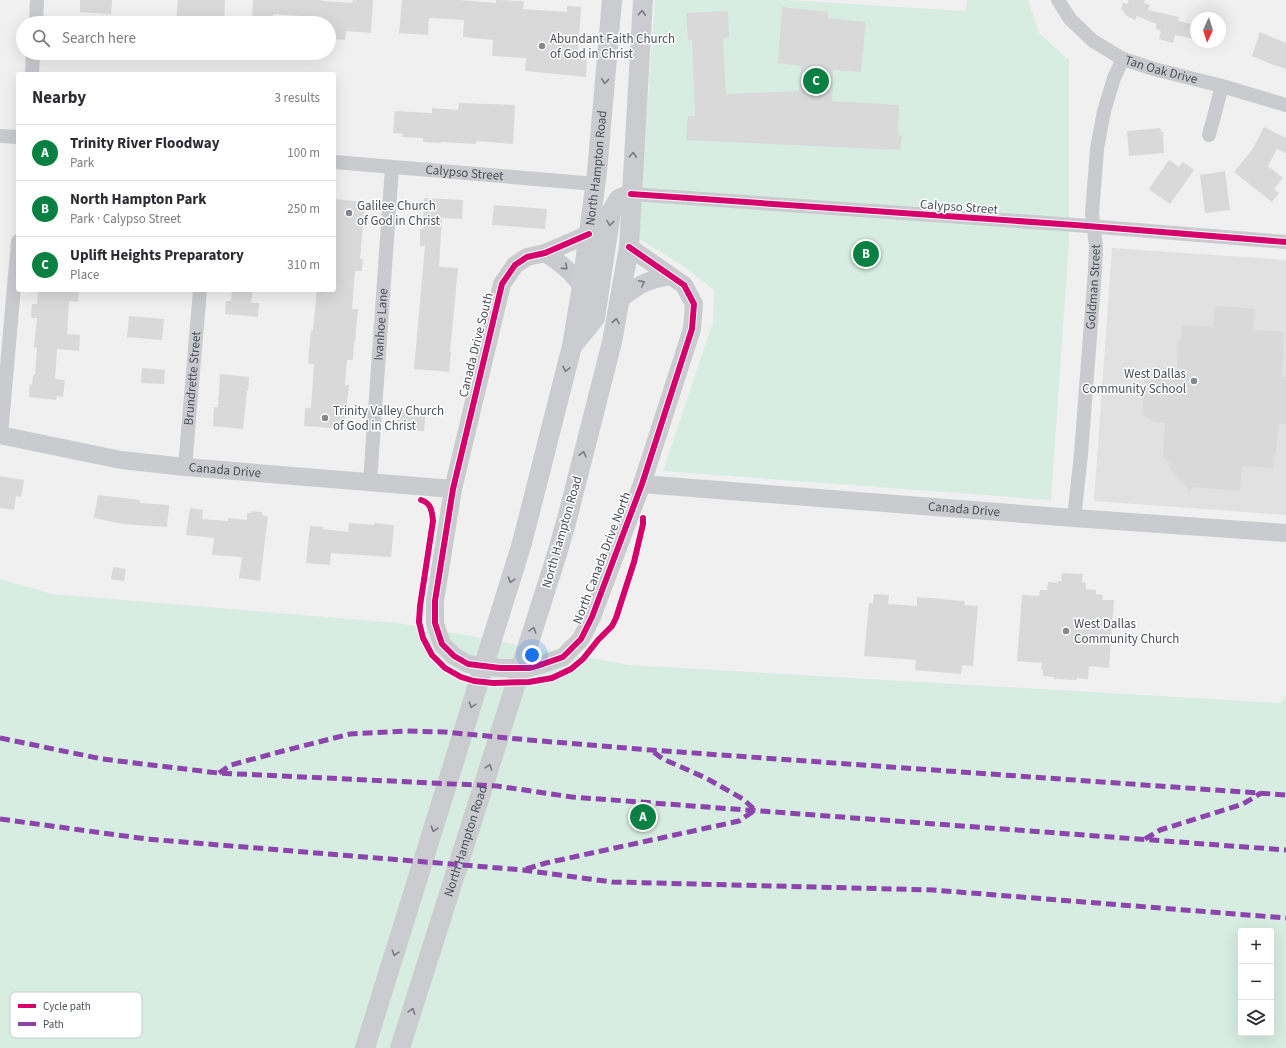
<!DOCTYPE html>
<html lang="en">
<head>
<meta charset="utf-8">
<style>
  body { margin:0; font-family:"Source Sans 3",sans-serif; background:#f2f2f3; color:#2b2b33 }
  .controls { position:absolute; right:12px; bottom:12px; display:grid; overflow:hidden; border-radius:4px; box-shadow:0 4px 16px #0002 }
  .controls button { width:36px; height:36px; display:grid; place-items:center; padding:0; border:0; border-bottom:1px solid #e1e1e2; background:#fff; color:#2b2b33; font:20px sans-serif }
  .compass { position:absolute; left:1190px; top:12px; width:36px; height:36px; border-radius:50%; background:#fff; box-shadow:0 4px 16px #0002; rotate:184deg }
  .you { position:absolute; left:532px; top:655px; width:14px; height:14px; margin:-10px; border:3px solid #fff; border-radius:50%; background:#1a73e8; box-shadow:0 0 0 6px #1a73e833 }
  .badge { display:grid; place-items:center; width:26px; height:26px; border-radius:50%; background:#0b8043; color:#fff; font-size:13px; font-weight:700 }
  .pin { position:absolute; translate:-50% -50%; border:2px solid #fff; box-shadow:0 1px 4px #0006 }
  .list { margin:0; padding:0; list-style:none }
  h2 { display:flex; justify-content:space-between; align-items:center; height:52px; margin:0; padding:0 16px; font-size:17px }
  h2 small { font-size:13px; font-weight:400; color:#7c7c81 }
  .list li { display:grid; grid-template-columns:26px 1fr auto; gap:12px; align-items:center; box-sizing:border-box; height:56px; padding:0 16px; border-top:1px solid #e1e1e2 }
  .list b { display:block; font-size:15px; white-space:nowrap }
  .list p { margin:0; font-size:13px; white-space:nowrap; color:#7c7c81 }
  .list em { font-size:13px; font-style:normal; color:#7c7c81 }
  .icon { flex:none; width:22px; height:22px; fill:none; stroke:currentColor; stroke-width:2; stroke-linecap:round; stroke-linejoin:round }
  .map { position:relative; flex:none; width:1286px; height:1048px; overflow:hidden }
  .search { position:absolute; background:#fff; box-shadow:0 4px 16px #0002; left:16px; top:16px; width:320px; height:44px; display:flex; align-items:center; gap:10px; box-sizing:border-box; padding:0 14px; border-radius:22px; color:#7c7c81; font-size:15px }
  .panel { position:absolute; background:#fff; box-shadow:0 4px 16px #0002; left:16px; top:72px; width:320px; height:220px; border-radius:4px }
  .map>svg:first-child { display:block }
  .education { fill:#e2e1e1 }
  .green { fill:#d7ede2; fill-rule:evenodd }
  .building { fill:#d9d9da }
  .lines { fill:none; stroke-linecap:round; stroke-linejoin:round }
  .minor { stroke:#cacbce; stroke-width:14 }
  .tertiary { stroke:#cacbce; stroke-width:18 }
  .secondary { stroke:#cbcccf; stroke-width:20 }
  .secondary-bridge { stroke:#cbcccf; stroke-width:20 }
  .quiet { stroke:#8e44ad; stroke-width:5; stroke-dasharray:10 5; stroke-linecap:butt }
  .cycleway-casing { stroke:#fff; stroke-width:8 }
  .cycleway { stroke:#d6006c; stroke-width:6 }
  .oneway { stroke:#767b83 }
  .poi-dot { fill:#83888e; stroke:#fff; stroke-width:1.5 }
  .labels { text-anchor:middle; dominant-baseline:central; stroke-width:3; stroke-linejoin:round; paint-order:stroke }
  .poi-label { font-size:13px; fill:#49505a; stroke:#fff; text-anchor:start }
  .street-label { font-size:13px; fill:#49505a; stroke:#fff }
  .key { fill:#fff; stroke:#c8cace; stroke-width:1 }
  .key-label { font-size:11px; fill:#49505a }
</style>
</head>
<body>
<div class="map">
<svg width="1286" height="1048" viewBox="0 0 1286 1048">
  <rect width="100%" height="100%" fill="#f0f0f0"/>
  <polygon class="education" points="1112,248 1286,260 1286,515 1094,501"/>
  <g class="green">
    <polygon points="655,0 787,0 966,11 967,0 1028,0 1039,33 1069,60 1069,243 1051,500 663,471 713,322 714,290 683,266 638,238"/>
    <path d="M0 579 52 594 398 623 629 665 1281 703 1286 694V1048H0ZM1241 931H1271V1033H1241Z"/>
  </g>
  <g class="building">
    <polygon points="80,0 112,0 111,14 80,12"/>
    <polygon points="178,0 225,0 224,23 176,21"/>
    <polygon points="253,0 322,0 322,1 352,3 353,0 373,0 371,33 346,31 345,40 329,39 329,23 301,23 301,16 273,14 272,23 252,23"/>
    <polygon points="402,0 460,0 496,3 496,0 524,1 523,9 567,12 567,6 581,7 578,55 587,56 586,77 525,71 526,58 492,56 493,40 463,37 464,20 429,18 428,35 399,33"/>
    <polygon points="1129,0 1145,0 1144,3 1150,5 1148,10 1179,17 1178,21 1196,25 1196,39 1175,35 1173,43 1159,39 1161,31 1156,29 1156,24 1137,16 1135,20 1125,15 1125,14 1124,13 1124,11 1121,10 1123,3 1127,4"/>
    <polygon points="782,7 828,12 828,18 866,22 861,72 833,70 832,101 899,105 898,135 902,136 900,150 686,140 688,116 695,116 692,40 688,40 686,13 728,11 729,38 723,38 726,94 799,91 801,66 778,63"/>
    <polygon points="1260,32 1286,43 1286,69 1271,64 1252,56"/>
    <polygon points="459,103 515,105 513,144 476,141 476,144 441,142 441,143 423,142 423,138 402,137 403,134 393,133 395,111 432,113 432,108 458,110"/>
    <polygon points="1264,127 1286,138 1286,153 1277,149 1268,166 1283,178 1274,189 1279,193 1272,202 1234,172 1252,150"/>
    <polygon points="1160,128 1161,132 1163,132 1164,153 1129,156 1127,131"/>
    <polygon points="1169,160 1179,167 1183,162 1194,170 1170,204 1149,189"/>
    <polygon points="1225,171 1230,210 1205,213 1200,175"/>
    <polygon points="424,198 463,200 462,219 442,218 439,267 458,268 450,352 451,352 449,372 414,369 425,246 420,246 420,229 423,229"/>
    <polygon points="334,199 365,202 360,259 363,259 362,271 355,271 352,309 358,309 355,342 354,342 353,360 347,360 345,385 349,385 344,429 304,426 305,408 311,408 314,364 308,364 311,330 313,330 317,290 334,290"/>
    <polygon points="494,205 547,209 545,229 492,225"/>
    <polygon points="38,290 79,290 78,302 69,301 67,334 80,335 79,351 57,349 55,379 65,380 63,397 57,396 56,400 29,397 30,384 32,385 33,375 35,375 37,348 34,347 37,318 31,318 32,304 37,304"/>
    <polygon points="232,290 253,290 251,303 259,303 258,317 225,314 226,301 231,301"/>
    <polygon points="1215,306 1255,309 1253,330 1284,332 1282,377 1286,377 1286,424 1279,424 1276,454 1274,454 1273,468 1242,466 1240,491 1193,487 1189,490 1168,466 1170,464 1163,455 1165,423 1155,422 1142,415 1145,368 1177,369 1178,340 1181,340 1182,325 1213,327"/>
    <polygon points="129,316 164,319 162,340 127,337"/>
    <polygon points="142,368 165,370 164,384 141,383"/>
    <polygon points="220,374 249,377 248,391 247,390 243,429 213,426 214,407 218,407"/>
    <polygon points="398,408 426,410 424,431 396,429"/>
    <polygon points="0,476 24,480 21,497 16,496 14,510 0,508"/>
    <polygon points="98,495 140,500 140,503 169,505 167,527 123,524 94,518"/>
    <polygon points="190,508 203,510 202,519 228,521 228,518 247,520 247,513 251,513 251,511 262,512 262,515 268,516 260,581 239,578 242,557 212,555 214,538 186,535"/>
    <polygon points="349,523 374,525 374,523 394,525 391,557 331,553 330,565 306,563 310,526 323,527 323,529 348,532"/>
    <polygon points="113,567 126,569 124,581 111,579"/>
    <polygon points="1062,573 1083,574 1082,582 1086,583 1086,589 1096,590 1096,594 1103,595 1102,600 1114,600 1109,668 1089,666 1088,679 1077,678 1077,680 1054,679 1054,677 1043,676 1043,670 1041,670 1042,663 1017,661 1022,595 1039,596 1040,590 1047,590 1048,582 1058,583 1058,581 1061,581"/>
    <polygon points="874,594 889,595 888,604 917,606 917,597 965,601 964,605 978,606 973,666 962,665 961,674 915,670 916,660 864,656 869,603 873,603"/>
  </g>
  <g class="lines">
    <g class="minor">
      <path id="s1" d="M1058 0 1070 19 1093 41 1123 59 1154 69 1222 86 1286 105"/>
      <polyline points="36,23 37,0"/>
      <polyline points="32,74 33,53"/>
      <polyline points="1209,135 1222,86"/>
      <polyline points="0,136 18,137"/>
      <path id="s2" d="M334 162 596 184"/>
      <polyline points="631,194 1075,225 1286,242"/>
      <polyline points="1,435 18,241"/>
      <path id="s3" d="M185 467 200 290"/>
      <path id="s4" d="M370 482 392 167"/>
      <path id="s5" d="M1074 518 1081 454 1095 270 1096 246 1092 214 1097 149 1104 111 1114 78 1123 59"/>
    </g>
    <g class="tertiary">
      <polyline points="589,234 545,253 527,257 515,265 502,284 453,489 435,601 435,623 442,644 454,656 468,664 500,668 529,668 543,664 563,657 581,639 592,617 642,484 692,329 694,304 684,285 629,247"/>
      <path d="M545 253C562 264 569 270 582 286"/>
      <path d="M619 300C638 285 646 280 670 276"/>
      <path id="s6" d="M0 435 121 460 185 467 453 489"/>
      <path id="s7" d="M642 484 1074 518 1286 533"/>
    </g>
    <g class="secondary">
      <polyline points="573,345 595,318 611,212 619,199 631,194"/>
      <path id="s8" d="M522 543 572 346 582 286 597 172 612 0"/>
      <polyline points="557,554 567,519 612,342 629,247 643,0"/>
    </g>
    <g class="secondary-bridge">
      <polyline points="365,1048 522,543"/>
      <path id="s9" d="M400 1048 557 554"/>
    </g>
    <g class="quiet">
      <polyline points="0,738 102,759 218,773 497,786 572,797 1286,850"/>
      <polyline points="219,773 231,765 283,751 350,734 406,731 445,732 529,740 651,750 1286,795"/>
      <polyline points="0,819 147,839 523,870 612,882 933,890 1286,918"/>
      <polyline points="1145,839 1160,830 1243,804 1261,793"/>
      <polyline points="526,869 546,863 739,821 755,810 743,799 706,778 663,759 651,750"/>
    </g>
    <g class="cycleway-casing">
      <g id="cycleway">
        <polyline points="631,194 1075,225 1286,242"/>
        <polyline points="589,234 545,253 527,257 515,265 502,284 453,489 435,601 435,623 442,644 454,656 468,664 500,668 529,668 543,664 563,657 581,639 592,617 642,484 692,329 694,304 684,285 629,247"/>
        <path d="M421 500C431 503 432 511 433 521L420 606 419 622 423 638 432 655 445 668 461 677 474 681 493 683 529 682 552 678 571 669 583 659 598 640 612 626 616 618 634 562 643 524V518"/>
      </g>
    </g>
    <use href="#cycleway" class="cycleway"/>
  </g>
  <defs><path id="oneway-chevron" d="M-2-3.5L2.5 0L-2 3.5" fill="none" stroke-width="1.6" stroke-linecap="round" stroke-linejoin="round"/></defs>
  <g class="oneway">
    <use href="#oneway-chevron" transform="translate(642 13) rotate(-86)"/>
    <use href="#oneway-chevron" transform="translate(605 81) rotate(95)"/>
    <use href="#oneway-chevron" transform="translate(633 155) rotate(-87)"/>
    <use href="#oneway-chevron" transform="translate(610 223) rotate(99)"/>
    <use href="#oneway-chevron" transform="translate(565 267) rotate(41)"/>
    <use href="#oneway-chevron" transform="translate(642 283) rotate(-26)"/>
    <use href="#oneway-chevron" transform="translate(616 321) rotate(-80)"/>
    <use href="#oneway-chevron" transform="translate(566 369) rotate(104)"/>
    <use href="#oneway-chevron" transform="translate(583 454) rotate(-76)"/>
    <use href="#oneway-chevron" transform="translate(511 580) rotate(107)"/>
    <use href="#oneway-chevron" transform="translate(533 630) rotate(-72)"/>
    <use href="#oneway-chevron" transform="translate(472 705) rotate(107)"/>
    <use href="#oneway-chevron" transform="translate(489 767) rotate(-72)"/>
    <use href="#oneway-chevron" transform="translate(434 829) rotate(107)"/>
    <use href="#oneway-chevron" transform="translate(395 953) rotate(107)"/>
    <use href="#oneway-chevron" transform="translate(412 1011) rotate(-72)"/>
  </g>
  <g class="poi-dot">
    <circle cx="542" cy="46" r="4"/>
    <circle cx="349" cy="213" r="4"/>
    <circle cx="1194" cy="381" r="4"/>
    <circle cx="325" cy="418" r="4"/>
    <circle cx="1066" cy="631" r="4"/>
  </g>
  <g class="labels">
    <g class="poi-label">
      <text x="550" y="39">Abundant Faith Church<tspan x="550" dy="15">of God in Christ</tspan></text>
      <text x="357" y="206">Galilee Church<tspan x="357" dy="15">of God in Christ</tspan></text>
      <text x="1186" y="374" text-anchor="end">West Dallas<tspan x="1186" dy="15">Community School</tspan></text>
      <text x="333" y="411">Trinity Valley Church<tspan x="333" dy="15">of God in Christ</tspan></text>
      <text x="1074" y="624">West Dallas<tspan x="1074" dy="15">Community Church</tspan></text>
    </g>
    <g class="street-label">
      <text stroke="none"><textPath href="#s1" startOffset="129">Tan Oak Drive</textPath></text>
      <text stroke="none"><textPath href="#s8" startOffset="383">North Hampton Road</textPath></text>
      <text stroke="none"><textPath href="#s2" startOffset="131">Calypso Street</textPath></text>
      <text transform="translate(959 207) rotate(4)">Calypso Street</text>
      <text stroke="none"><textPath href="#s5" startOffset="232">Goldman Street</textPath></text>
      <text stroke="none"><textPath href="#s4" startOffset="158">Ivanhoe Lane</textPath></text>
      <text transform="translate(476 345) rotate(-76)">Canada Drive South</text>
      <text stroke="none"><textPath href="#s3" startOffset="89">Brundrette Street</textPath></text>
      <text stroke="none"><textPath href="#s6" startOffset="228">Canada Drive</textPath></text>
      <text stroke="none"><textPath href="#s7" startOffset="323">Canada Drive</textPath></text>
      <text transform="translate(562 532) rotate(-74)">North Hampton Road</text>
      <text transform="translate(602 558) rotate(-69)">North Canada Drive North</text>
      <text stroke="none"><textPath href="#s9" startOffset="217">North Hampton Road</textPath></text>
    </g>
  </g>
  <rect x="10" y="992" width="132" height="46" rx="6" class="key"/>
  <rect x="18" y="1004" width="18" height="4" fill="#d6006c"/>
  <rect x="18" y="1022" width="18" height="4" fill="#8e44ad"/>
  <g class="key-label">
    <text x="43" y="1010">Cycle path</text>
    <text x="43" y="1028">Path</text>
  </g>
</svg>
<div class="controls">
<button>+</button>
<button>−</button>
<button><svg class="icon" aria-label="layers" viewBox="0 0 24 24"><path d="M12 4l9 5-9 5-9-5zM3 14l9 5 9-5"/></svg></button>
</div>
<svg class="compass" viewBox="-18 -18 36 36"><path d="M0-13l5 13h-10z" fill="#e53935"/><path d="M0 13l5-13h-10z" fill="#7c7c81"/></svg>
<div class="you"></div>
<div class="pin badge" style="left:643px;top:817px">A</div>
<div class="pin badge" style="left:866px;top:254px">B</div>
<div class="pin badge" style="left:816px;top:81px">C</div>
<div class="search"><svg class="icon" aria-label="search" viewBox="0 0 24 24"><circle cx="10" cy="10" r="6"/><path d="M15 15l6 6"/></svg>Search here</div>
<section class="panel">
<h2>Nearby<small>3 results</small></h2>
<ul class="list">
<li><span class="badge">A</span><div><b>Trinity River Floodway</b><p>Park</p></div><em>100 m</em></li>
<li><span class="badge">B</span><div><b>North Hampton Park</b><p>Park · Calypso Street</p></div><em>250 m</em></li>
<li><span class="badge">C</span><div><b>Uplift Heights Preparatory</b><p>Place</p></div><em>310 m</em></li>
</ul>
</section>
</div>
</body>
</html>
